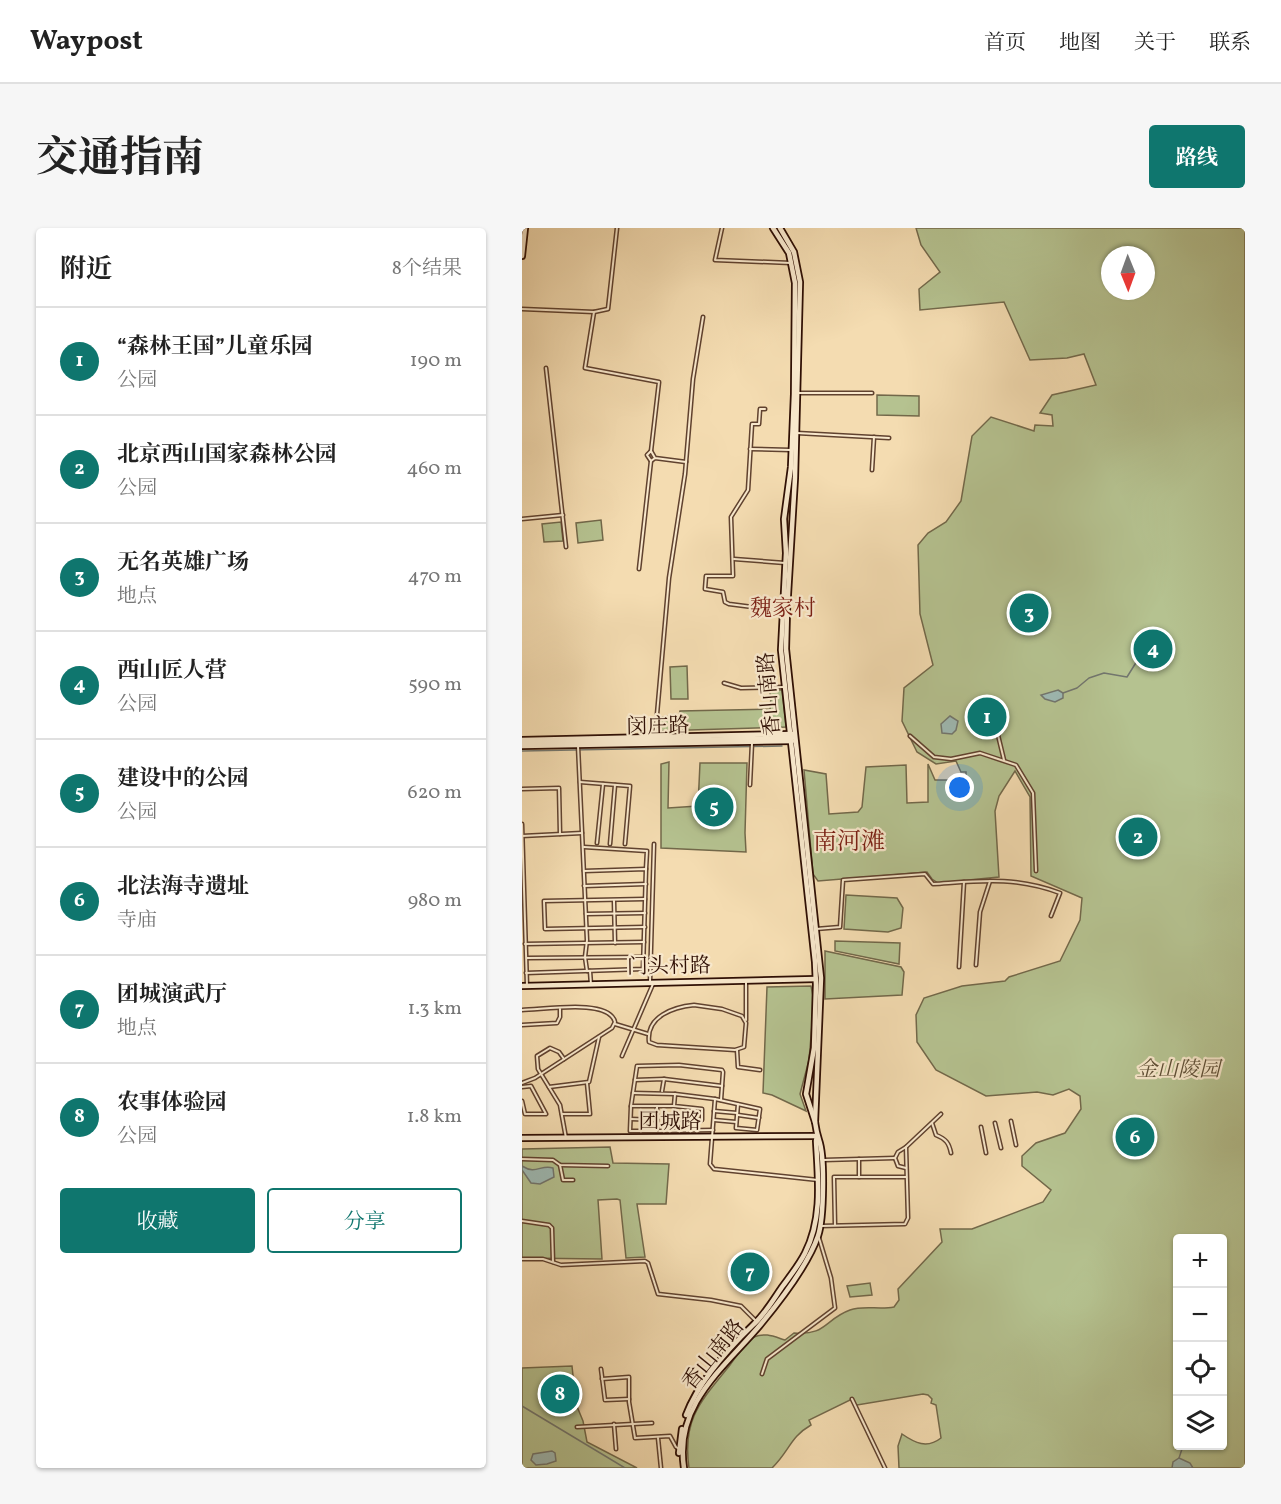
<!DOCTYPE html>
<html lang="zh">
<head>
<meta charset="utf-8">
<style>
  body { margin:0; font-family:Vollkorn,"Noto Serif SC",serif; background:#f6f6f6; color:#222 }
  .controls { position:absolute; right:18px; bottom:18px; display:grid; overflow:hidden; border-radius:6px; box-shadow:0 2px 4px #0004 }
  .controls button { width:54px; height:54px; display:grid; place-items:center; padding:0; border:0; border-bottom:2px solid #e0e0e0; background:#fff; color:#222; font:30px sans-serif }
  .compass { position:absolute; left:579px; top:18px; width:54px; height:54px; border-radius:50%; background:#fff; box-shadow:0 2px 4px #0004; rotate:179deg }
  .you { position:absolute; left:438px; top:560px; width:21px; height:21px; margin:-15px; border:4px solid #fff; border-radius:50%; background:#1a73e8; box-shadow:0 0 0 9px #1a73e833 }
  .badge { display:grid; place-items:center; width:39px; height:39px; border-radius:50%; background:#0f766e; color:#fff; font-size:20px; font-weight:700 }
  .pin { position:absolute; translate:-50% -50%; border:3px solid #fff; box-shadow:0 2px 6px #0006 }
  .list { margin:0; padding:0; list-style:none }
  h2 { display:flex; justify-content:space-between; align-items:center; height:78px; margin:0; padding:0 24px; font-size:26px }
  h2 small { font-size:20px; font-weight:400; color:#767676 }
  .list li { display:grid; grid-template-columns:39px 1fr auto; gap:18px; align-items:center; box-sizing:border-box; height:108px; padding:0 24px; border-top:2px solid #e0e0e0 }
  .list b { display:block; font-size:22px; white-space:nowrap }
  .list p { margin:0; font-size:20px; white-space:nowrap; color:#767676 }
  .list em { font-size:20px; font-style:normal; color:#767676 }
  .actions { display:flex; gap:12px; padding:18px 24px }
  .actions a { flex:1; padding:14px 0; border:2px solid #0f766e; border-radius:6px; text-align:center; font-size:21px; color:#0f766e }
  .actions .main { background:#0f766e; color:#fff }
  .icon { flex:none; width:33px; height:33px; fill:none; stroke:currentColor; stroke-width:2; stroke-linecap:round; stroke-linejoin:round }
  .map { position:relative; flex:none; width:723px; height:1240px; overflow:hidden; border-radius:6px }
  header { display:flex; align-items:center; gap:36px; box-sizing:border-box; height:84px; padding:0 30px; background:#fff; border-bottom:2px solid #e0e0e0 }
  header strong { font-size:28px }
  nav { display:flex; gap:33px; margin-inline-start:auto; font-size:21px }
  .intro { display:flex; align-items:center; justify-content:space-between; box-sizing:border-box; height:144px; padding:0 36px }
  h1 { margin:0; font-size:42px }
  .button { padding:15px 27px; border-radius:6px; background:#0f766e; color:#fff; font-size:21px; font-weight:700 }
  main { display:flex; gap:36px; padding:0 36px }
  aside { flex:1; background:#fff; border-radius:6px; box-shadow:0 2px 4px #0004 }
  .map>svg:first-child { display:block }
  .green { fill:#b5c290; stroke:#72684a; stroke-width:1.5; fill-rule:evenodd }
  .water { fill:#9ebab4; stroke:#72766e; stroke-width:1.5 }
  .lines { fill:none; stroke-linecap:round; stroke-linejoin:round }
  .stream { stroke:#72766e; stroke-width:1.5 }
  .street-casing { stroke:#60422f; stroke-width:5 }
  .secondary-casing { stroke:#2f0f04; stroke-width:8 }
  .street { stroke:#f8e8cc; stroke-width:2 }
  .secondary { stroke:#f8e8cc; stroke-width:4.5 }
  .labels { text-anchor:middle; dominant-baseline:central; stroke-width:4.5; stroke-linejoin:round; paint-order:stroke }
  .street-label { font-size:21px; fill:#2f0f04; stroke:#f8e8cc }
  .park-label { font-size:21px; font-style:italic; fill:#5e4e35; stroke:#f8e8cc }
  .neighbourhood-label { font-size:22px; fill:#7a1f14; stroke:#f8e8cc }
  .quarter-label { font-size:24px; fill:#7a1f14; stroke:#f8e8cc }
</style>
</head>
<body>
<header>
<strong>Waypost</strong>
<nav><a>首页</a><a>地图</a><a>关于</a><a>联系</a></nav>
</header>
<div class="intro"><h1>交通指南</h1><a class="button">路线</a></div>
<main>
<aside>
<h2>附近<small>8个结果</small></h2>
<ul class="list">
<li><span class="badge">1</span><div><b>“森林王国”儿童乐园</b><p>公园</p></div><em>190 m</em></li>
<li><span class="badge">2</span><div><b>北京西山国家森林公园</b><p>公园</p></div><em>460 m</em></li>
<li><span class="badge">3</span><div><b>无名英雄广场</b><p>地点</p></div><em>470 m</em></li>
<li><span class="badge">4</span><div><b>西山匠人营</b><p>公园</p></div><em>590 m</em></li>
<li><span class="badge">5</span><div><b>建设中的公园</b><p>公园</p></div><em>620 m</em></li>
<li><span class="badge">6</span><div><b>北法海寺遗址</b><p>寺庙</p></div><em>980 m</em></li>
<li><span class="badge">7</span><div><b>团城演武厅</b><p>地点</p></div><em>1.3 km</em></li>
<li><span class="badge">8</span><div><b>农事体验园</b><p>公园</p></div><em>1.8 km</em></li>
</ul>
<div class="actions"><a class="main">收藏</a><a>分享</a></div>
</aside>
<div class="map">
<svg width="723" height="1240" viewBox="0 0 723 1240">
  <rect width="100%" height="100%" fill="#f4dcb1"/>
  <filter id="stains"><feTurbulence type="fractalNoise" baseFrequency=".00333" numOctaves="4"/><feColorMatrix values="0 0 0 0 .2 0 0 0 0 .09 0 0 0 0 .02 0 0 0 .5 -.17"/></filter>
  <radialGradient id="worn" r=".72"><stop offset=".6" stop-color="#630" stop-opacity="0"/><stop offset="1" stop-color="#630" stop-opacity=".3"/></radialGradient>
  <g class="green">
    <path d="M394 0H723V1240H377L376 1218 380 1206C393 1215 405 1221 419 1210L414 1177 409 1175 410 1171 406 1167 401 1166 335 1177 332 1176 330 1171 287 1192 289 1197C268 1209 267 1224 250 1240H167C160 1191 179 1173 208 1137 214 1129 223 1114 232 1109 243 1104 253 1109 263 1112L272 1105C304 1108 303 1091 328 1082 342 1077 357 1082 372 1079L377 1072 376 1061 420 1014 418 1001H450L521 974 529 962 500 938V928L514 915 543 905 559 881 558 868 547 861 531 867 515 864 464 868 414 842 395 814 394 787 402 770 440 758 483 753 487 749 538 733 558 692 560 670 509 648 508 569 493 543 477 568 473 583 477 649 416 655 410 651 405 644 296 653 291 646 282 542 304 546 307 586 336 584 340 579 344 539 384 537 385 575 406 574V536L413 552H444V544H439L434 533 414 536 395 524 380 493 382 460 411 437 398 386 396 317 406 305 424 294 439 273 450 208 469 189 512 203 513 197 531 198 530 187 518 185 530 167 574 157 562 126 545 130 508 132 482 74 398 82 397 61 418 44 399 17ZM588 27H624V63H588ZM656 1010H700V1218H656Z"/>
    <polygon points="355,167 397,168 397,188 355,187"/>
    <polygon points="79,292 81,312 56,315 54,295"/>
    <polygon points="39,294 41,313 22,314 20,296"/>
    <polygon points="165,438 166,471 149,471 148,439"/>
    <polygon points="247,462 260,462 264,499 135,503 137,489 157,488 158,483 248,481 249,469"/>
    <polygon points="147,534 146,580 176,578 178,535 225,535 223,605 224,624 139,620 139,536"/>
    <polygon points="324,667 375,670 381,680 379,700 366,704 322,701"/>
    <polygon points="313,713 378,715 377,736 313,723"/>
    <polygon points="303,723 379,739 382,744 380,767 303,771"/>
    <polygon points="289,758 292,773 287,832 278,866 284,883 250,867 241,865 245,759"/>
    <polygon points="88,919 91,935 147,936 144,976 115,976 123,1029 104,1030 98,972 95,971 76,972 80,1031 0,1030 0,921"/>
    <polygon points="348,1055 350,1067 328,1069 325,1058"/>
    <polygon points="50,1138 54,1176 61,1193 65,1214 115,1240 0,1240 0,1140"/>
  </g>
  <g class="water">
    <polygon points="536,462 541,465 541,470 533,474 523,471 519,467"/>
    <polygon points="428,488 436,493 434,502 430,506 420,505 419,496"/>
    <path d="M0 938C14 947 19 936 31 940L32 949 18 956 9 955 0 942Z"/>
    <polygon points="30,1223 33,1225 34,1233 25,1236 14,1237 9,1232 11,1226"/>
    <polygon points="657,1230 668,1235 671,1240 650,1240 651,1234"/>
  </g>
  <g class="lines">
    <g class="stream">
      <polyline points="541,465 555,460 567,450 582,445 605,449 615,433 621,414 624,410"/>
      <polyline points="0,523 260,518"/>
      <polyline points="0,1178 103,1240"/>
      <polyline points="657,1230 661,1218"/>
    </g>
    <g class="street-casing">
      <g id="street">
        <polyline points="200,0 193,32 269,35"/>
        <polyline points="0,81 72,84 86,81 95,0"/>
        <polyline points="72,84 63,140 137,154 129,223"/>
        <polyline points="24,140 44,319"/>
        <polyline points="276,165 350,165"/>
        <polyline points="243,181 238,181 237,196 230,196 226,262 209,289 211,348 184,348 183,361 201,364 203,374 207,376 262,383"/>
        <polyline points="275,205 367,210"/>
        <polyline points="228,221 269,222"/>
        <polyline points="133,230 129,223 125,227 129,233 133,230 164,234"/>
        <polyline points="350,242 352,209"/>
        <polyline points="0,291 41,287"/>
        <polyline points="212,331 263,335"/>
        <polyline points="117,341 129,233"/>
        <polyline points="202,455 219,460 263,459"/>
        <polyline points="475,503 482,532"/>
        <polyline points="388,508 412,529 429,531 458,525 494,537 511,565 514,643"/>
        <polyline points="133,509 147,350 163,246 171,151 181,89"/>
        <polyline points="56,518 65,712 63,729 65,743 68,743 69,757"/>
        <polyline points="58,554 108,558 103,616"/>
        <polyline points="228,557 230,515"/>
        <polyline points="0,561 37,560 38,606"/>
        <polyline points="0,596 5,758"/>
        <polyline points="0,608 60,605"/>
        <polyline points="75,615 81,556"/>
        <polyline points="88,616 93,557"/>
        <polyline points="62,619 125,623 124,641"/>
        <polyline points="62,658 124,656"/>
        <polyline points="92,673 93,715"/>
        <polyline points="64,686 123,685"/>
        <polyline points="123,699 23,701 22,673 123,671"/>
        <path d="M294 701 318 699 321 652 403 646 411 656C458 653 492 648 538 665L529 688"/>
        <polyline points="3,716 122,714"/>
        <polyline points="5,730 122,729"/>
        <polyline points="454,737 458,684 468,653"/>
        <polyline points="437,739 442,654"/>
        <polyline points="4,745 121,741 124,641 62,643"/>
        <polyline points="128,754 132,616"/>
        <path d="M172 777 200 781 220 788 224 795 222 819 213 822 135 817 127 814C124 788 152 779 172 777Z"/>
        <path d="M0 782C21 782 87 770 93 794L90 800 13 850 0 855"/>
        <polyline points="224,792 224,754"/>
        <polyline points="93,796 126,806"/>
        <polyline points="0,797 35,795 38,789 38,781"/>
        <polyline points="215,822 216,839 238,842"/>
        <polyline points="100,828 131,756"/>
        <polyline points="42,831 37,824 28,820 15,828 16,841 38,877 44,910"/>
        <polyline points="113,852 142,851 200,858"/>
        <polyline points="0,859 9,858 24,886 3,886 0,873"/>
        <polyline points="27,859 67,854 77,809"/>
        <polyline points="140,863 142,851"/>
        <polyline points="111,865 153,866"/>
        <polyline points="193,871 238,881 235,902 214,900 216,876"/>
        <polyline points="109,878 115,838 157,837 200,842 201,844 199,872"/>
        <polyline points="135,878 135,903 108,903 109,878 152,878"/>
        <polyline points="192,883 215,885"/>
        <polyline points="40,886 68,886 65,855"/>
        <polyline points="216,887 237,890"/>
        <polyline points="109,891 135,892"/>
        <polyline points="148,891 180,892 180,881 152,878 153,866 193,871 188,936 192,941 296,952"/>
        <polyline points="165,892 165,903"/>
        <polyline points="192,892 214,894"/>
        <polyline points="489,893 494,917"/>
        <path d="M410 895 414 907C424 911 427 915 429 925"/>
        <polyline points="473,895 479,920"/>
        <polyline points="459,899 464,925"/>
        <polyline points="137,903 191,902"/>
        <polyline points="384,919 376,924 373,930 376,938 384,940"/>
        <polyline points="0,931 31,932 38,937 86,938"/>
        <polyline points="337,931 337,949"/>
        <polyline points="302,932 373,930"/>
        <polyline points="38,937 41,952 51,952"/>
        <polyline points="0,993 27,997 30,1000 31,1034"/>
        <polyline points="313,997 312,949 384,949"/>
        <polyline points="299,998 383,996 386,990 384,919 419,886"/>
        <polyline points="0,1031 21,1031 39,1037 123,1033 126,1035 136,1066 189,1072 219,1078 234,1093"/>
        <polyline points="79,1141 83,1172 107,1171"/>
        <polyline points="240,1146 245,1131 313,1080 309,1050 297,1010"/>
        <polyline points="80,1151 107,1149 107,1174 113,1210 148,1208 154,1219 157,1221"/>
        <polyline points="330,1171 363,1240"/>
        <polyline points="92,1196 94,1221"/>
        <polyline points="55,1199 130,1195"/>
        <polyline points="136,1210 139,1240"/>
      </g>
    </g>
    <g class="secondary-casing">
      <g id="secondary">
        <polyline points="251,0 267,25 273,55 272,166 269,239 262,291 264,325 259,422 293,734 294,757 292,820 284,866 293,894"/>
        <polyline points="0,28 3,0"/>
        <polyline points="0,512 270,506"/>
        <polyline points="0,515 270,510"/>
        <polyline points="0,518 270,513"/>
        <polyline points="0,758 294,751"/>
        <polyline points="0,910 295,908"/>
        <path d="M164 1187C176 1155 207 1120 232 1096 243 1086 251 1072 260 1059 268 1048 277 1037 283 1025 301 990 296 950 294 913L295 908"/>
        <polyline points="157,1225 160,1201"/>
        <path d="M162 1240C152 1176 202 1140 239 1096 258 1073 286 1037 296 1008 302 990 303 929 297 912 295 906 294 901 293 894L299 750 264 421 265 383 273 250 278 54 272 24 258 0"/>
      </g>
    </g>
    <use href="#street" class="street"/>
    <use href="#secondary" class="secondary"/>
  </g>
  <g class="labels">
    <g class="street-label">
      <text transform="translate(248 466) rotate(-95)">香山南路</text>
      <text transform="translate(136 499) rotate(-1)">闵庄路</text>
      <text transform="translate(147 739) rotate(-1)">门头村路</text>
      <text x="148" y="894">团城路</text>
      <text transform="translate(192 1127) rotate(-51)">香山南路</text>
    </g>
    <g class="park-label">
      <text x="656" y="842">金山陵园</text>
    </g>
    <g class="neighbourhood-label">
      <text x="261" y="381">魏家村</text>
    </g>
    <g class="quarter-label">
      <text x="327" y="615">南河滩</text>
    </g>
  </g>
  <rect width="100%" height="100%" filter="url(#stains)"/>
  <rect width="100%" height="100%" fill="url(#worn)"/>
</svg>
<div class="controls">
<button>+</button>
<button>−</button>
<button><svg class="icon" aria-label="locate" viewBox="0 0 24 24"><circle cx="12" cy="12" r="6"/><path d="M12 2v4M12 18v4M2 12h4M18 12h4"/></svg></button>
<button><svg class="icon" aria-label="layers" viewBox="0 0 24 24"><path d="M12 4l9 5-9 5-9-5zM3 14l9 5 9-5"/></svg></button>
</div>
<svg class="compass" viewBox="-18 -18 36 36"><path d="M0-13l5 13h-10z" fill="#e53935"/><path d="M0 13l5-13h-10z" fill="#767676"/></svg>
<div class="you"></div>
<div class="pin badge" style="left:465px;top:489px">1</div>
<div class="pin badge" style="left:616px;top:609px">2</div>
<div class="pin badge" style="left:507px;top:385px">3</div>
<div class="pin badge" style="left:631px;top:421px">4</div>
<div class="pin badge" style="left:192px;top:579px">5</div>
<div class="pin badge" style="left:613px;top:909px">6</div>
<div class="pin badge" style="left:228px;top:1044px">7</div>
<div class="pin badge" style="left:38px;top:1166px">8</div>
</div>
</main>
</body>
</html>
